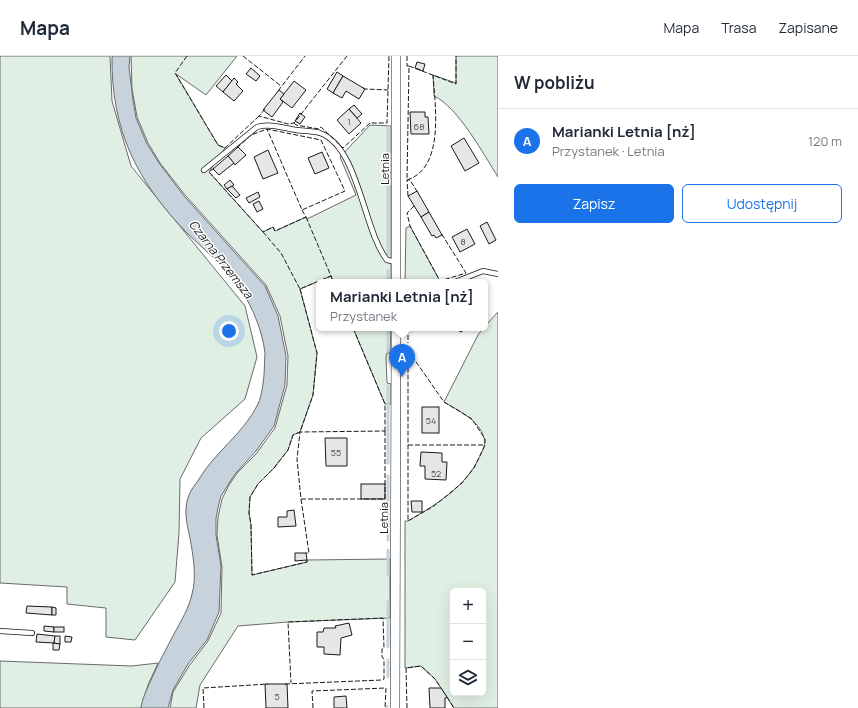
<!DOCTYPE html>
<html lang="pl">
<head>
<meta charset="utf-8">
<style>
  body { margin:0; font-family:Manrope,sans-serif; background:#f6f6f7; color:#1f2937 }
  .controls { position:absolute; right:12px; bottom:12px; display:grid; overflow:hidden; border-radius:6px; box-shadow:0 4px 16px #0002 }
  .controls button { width:36px; height:36px; display:grid; place-items:center; padding:0; border:0; border-bottom:1px solid #e0e1e3; background:#fff; color:#1f2937; font:20px sans-serif }
  .you { position:absolute; left:229px; top:275px; width:14px; height:14px; margin:-10px; border:3px solid #fff; border-radius:50%; background:#1a73e8; box-shadow:0 0 0 6px #1a73e833 }
  .badge { display:grid; place-items:center; width:26px; height:26px; border-radius:50%; background:#1a73e8; color:#fff; font-size:13px; font-weight:700 }
  .pin { position:absolute; translate:-50% -33px; filter:drop-shadow(0 1px 2px #0008) }
  .pin::after { content:''; position:absolute; top:21px; width:14px; height:12px; background:inherit; clip-path:polygon(0 0,100% 0,50% 100%) }
  .popup { position:absolute; left:316px; top:223px; width:172px; height:52px; box-sizing:border-box; display:grid; place-content:center; border-radius:6px; background:#fff; filter:drop-shadow(0 1px 3px #0005); font-size:13px; white-space:nowrap; color:#747a83 }
  .popup b { font-size:15px; color:#1f2937 }
  .popup::after { content:''; position:absolute; left:50%; top:100%; margin-left:-8px; border:8px solid transparent; border-top-color:#fff }
  .list { margin:0; padding:0; list-style:none }
  h2 { display:flex; justify-content:space-between; align-items:center; height:52px; margin:0; padding:0 16px; font-size:17px }
  h2 small { font-size:13px; font-weight:400; color:#747a83 }
  .list li { display:grid; grid-template-columns:26px 1fr auto; gap:12px; align-items:center; box-sizing:border-box; height:64px; padding:0 16px; border-top:1px solid #e0e1e3 }
  .list b { display:block; font-size:15px; white-space:nowrap }
  .list p { margin:0; font-size:13px; white-space:nowrap; color:#747a83 }
  .list em { font-size:13px; font-style:normal; color:#747a83 }
  .actions { display:flex; gap:8px; padding:12px 16px }
  .actions a { flex:1; padding:9px 0; border:1px solid #1a73e8; border-radius:6px; text-align:center; font-size:14px; color:#1a73e8 }
  .actions .main { background:#1a73e8; color:#fff }
  .icon { flex:none; width:22px; height:22px; fill:none; stroke:currentColor; stroke-width:2; stroke-linecap:round; stroke-linejoin:round }
  .map { position:relative; flex:none; width:498px; height:652px; overflow:hidden }
  header { display:flex; align-items:center; gap:24px; box-sizing:border-box; height:56px; padding:0 20px; background:#fff; border-bottom:1px solid #e0e1e3 }
  header strong { font-size:19px }
  nav { display:flex; gap:22px; margin-inline-start:auto; font-size:14px }
  main { display:flex }
  aside { flex:1; background:#fff }
  .map>svg:first-child { display:block }
  .green { fill:#e0efe3; stroke:#6a6a6a; fill-rule:evenodd }
  .water { fill:#c6d2dc; stroke:#6a6a6a }
  .lines { fill:none; stroke-linecap:round; stroke-linejoin:round }
  .stream { stroke:#c6d2dc; stroke-width:3 }
  .building { fill:#e6e6e6; stroke:#1a1a1a }
  .service-casing { stroke:#1a1a1a; stroke-width:6 }
  .minor-casing { stroke:#1a1a1a; stroke-width:10 }
  .service { stroke:#fff; stroke-width:4.5 }
  .minor { stroke:#fff; stroke-width:9 }
  .fence { stroke:#1a1a1a; stroke-width:1; stroke-dasharray:5 2; stroke-linecap:butt }
  .labels { text-anchor:middle; dominant-baseline:central; stroke-width:3; stroke-linejoin:round; paint-order:stroke }
  .number-label { font-size:9px; fill:#4d4d4d }
  .street-label { font-size:11px; fill:#1a1a1a; stroke:#fff }
  .water-label { font-size:12px; font-style:italic; fill:#1a1a1a; stroke:#fff }
</style>
</head>
<body>
<header>
<strong>Mapa</strong>
<nav><a>Mapa</a><a>Trasa</a><a>Zapisane</a></nav>
</header>
<main>
<div class="map">
<svg width="498" height="652" viewBox="0 0 498 652">
  <rect width="100%" height="100%" fill="#fff"/>
  <g class="green">
    <polygon points="0,0 110,0 112,45 131,110 245,250 257,301 245,343 201,382 180,423 179,477 175,526 135,584 106,581 106,552 67,548 67,531 0,527"/>
    <polygon points="131,0 237,0 206,39 176,18 218,89 225,92 209,116 263,176 273,171 275,175 306,161 307,163 356,139 340,101 370,69 391,70 391,226 333,226 331,220 300,233 317,297 313,339 300,376 293,379 288,394 274,412 258,428 250,441 249,457 251,469 252,519 307,506 307,504 390,503 390,562 288,566 238,570 200,629 196,652 170,652 173,636 189,610 208,585 221,557 222,511 217,479 218,461 222,443 229,429 238,416 256,398 275,372 287,329 288,300 280,260 266,229 185,139 160,107 148,87 137,61 132,33"/>
    <path d="M456 0H498V121C484 99 458 51 434 40L433 19 456 27Z"/>
    <polygon points="410,170 440,225 448,223 447,226 405,226 406,172"/>
    <path d="M498 256V652H454L435 623 421 610 405 612V465H408C438 447 465 432 480 400 483 394 486 388 484 382 479 364 459 355 444 346L478 279 483 272H485V270ZM453 535H483V637H453Z"/>
    <polygon points="353,272 391,272 390,297 387,297 386,301 387,327 391,328 391,348 385,348"/>
    <polygon points="0,605 132,610 158,607 148,629 141,652 0,652"/>
  </g>
  <path class="water" d="M112 0H130L129 11 133 44 136 62 147 88 159 107 184 140 265 230 278 260 286 300 285 329 274 370 256 395 235 418 221 440 219 447 216 462V479L221 510 219 556 207 584 188 608 173 634 168 652H141C142 643 147 633 151 624 158 608 166 593 174 578 181 565 189 552 192 538 197 521 193 499 190 482 187 468 183 454 189 439 191 433 196 428 199 423 215 396 244 377 258 348 262 339 263 328 264 319 264 312 265 304 265 297 262 271 249 243 233 222 220 206 203 193 188 178 137 126 111 74 112 0Z"/>
  <g class="lines">
    <g class="stream">
      <polyline points="388,198 388,71"/>
      <polyline points="388,214 388,226"/>
      <polyline points="388,295 388,272"/>
      <polyline points="388,330 388,407"/>
      <polyline points="388,484 388,420"/>
      <polyline points="388,519 388,494"/>
      <polyline points="388,560 388,546"/>
      <polyline points="388,563 388,591"/>
      <polyline points="388,621 388,604"/>
      <polyline points="387,652 387,650"/>
    </g>
  </g>
  <g class="building">
    <polygon points="417,6 425,8 423,15 415,12"/>
    <polygon points="251,12 260,20 256,25 246,18"/>
    <polygon points="337,16 343,20 333,37 327,33"/>
    <polygon points="226,19 232,25 223,36 216,30"/>
    <polygon points="343,20 365,33 359,43 346,35 342,42 333,37"/>
    <polygon points="234,22 238,26 236,28 243,35 234,45 223,36"/>
    <polygon points="294,25 306,34 292,52 280,43"/>
    <polygon points="279,34 284,38 280,43 283,46 272,61 263,54"/>
    <polygon points="354,49 362,58 357,62 349,53"/>
    <polygon points="349,53 361,67 349,78 337,64"/>
    <polygon points="410,56 425,56 425,61 428,61 429,78 411,78"/>
    <polygon points="300,57 305,61 300,68 295,65"/>
    <polygon points="464,82 479,107 465,115 451,90"/>
    <polygon points="238,91 246,99 235,109 228,100"/>
    <polygon points="268,94 278,117 263,123 254,101"/>
    <polygon points="322,96 329,112 315,118 308,102"/>
    <polygon points="228,100 234,107 219,119 213,113"/>
    <polygon points="230,124 234,129 227,133 224,129"/>
    <polygon points="232,130 240,139 236,142 227,133"/>
    <polygon points="417,135 429,156 421,161 408,140"/>
    <polygon points="258,136 260,141 249,147 246,142"/>
    <polygon points="259,145 263,153 257,156 253,148"/>
    <polygon points="429,156 442,179 436,182 434,179 432,180 421,161"/>
    <polygon points="487,166 496,184 489,188 480,170"/>
    <polygon points="467,173 475,188 460,196 452,181"/>
    <polygon points="459,272 469,272 460,276"/>
    <rect x="422" y="351" width="17" height="26"/>
    <polygon points="325,382 347,382 347,410 326,410"/>
    <polygon points="421,396 442,397 442,406 447,406 446,424 425,423 425,410 420,410"/>
    <rect x="361" y="428" width="24" height="15"/>
    <polygon points="411,445 422,445 422,456 412,456"/>
    <polygon points="294,454 296,470 278,471 278,461 287,461 287,455"/>
    <polygon points="295,497 306,497 307,504 295,505"/>
    <polygon points="27,550 52,551 52,559 26,557"/>
    <polygon points="52,551 56,552 56,559 52,559"/>
    <polygon points="349,567 352,579 341,582 340,599 324,598 324,591 317,591 317,576 323,576 324,572 336,572 335,570"/>
    <polygon points="44,570 54,571 54,576 44,575"/>
    <rect x="54" y="571" width="10" height="5"/>
    <polygon points="37,578 55,580 54,587 36,586"/>
    <polygon points="55,580 60,580 60,588 54,587"/>
    <polygon points="65,580 72,581 71,586 65,586"/>
    <polygon points="53,587 60,588 59,594 53,594"/>
    <polygon points="265,628 287,628 288,652 266,652"/>
    <polygon points="429,632 441,632 447,641 445,642 445,652 430,652"/>
    <polygon points="346,640 347,652 334,652 334,641"/>
  </g>
  <g class="lines">
    <g class="service-casing">
      <g id="service">
        <path d="M204 114 257 71C269 67 283 72 296 74 303 75 313 75 320 77 359 91 363 174 387 204L396 206"/>
        <polyline points="455,226 483,215 498,218"/>
        <polyline points="0,575 32,577"/>
      </g>
    </g>
    <g class="minor-casing">
      <g id="minor">
        <polyline points="396,0 396,226"/>
        <polyline points="395,652 396,272"/>
      </g>
    </g>
    <use href="#service" class="service"/>
    <use href="#minor" class="minor"/>
    <g class="fence">
      <polyline points="187,0 175,17 218,89 225,92 259,60"/>
      <polyline points="243,0 281,30"/>
      <path d="M407 0V10H409L407 124C445 112 435 49 433 19"/>
      <polyline points="409,10 456,28 456,0"/>
      <polyline points="363,32 365,33 388,34"/>
      <polyline points="278,35 305,0"/>
      <polyline points="265,53 259,60 288,68 294,67 347,0"/>
      <polyline points="294,67 296,69 319,73 321,71 343,92 370,67 387,67 389,0"/>
      <polyline points="237,92 251,79 267,73 321,84 345,135 302,154 267,73"/>
      <polyline points="214,112 209,116 263,176 273,171 275,175 306,161 302,154"/>
      <polyline points="408,140 407,124 410,124 418,137"/>
      <polyline points="414,150 407,157 410,170 440,225 466,217 441,177"/>
      <polyline points="263,176 281,197 300,233 331,220 306,161"/>
      <polyline points="331,220 333,226"/>
      <polyline points="469,226 473,224"/>
      <polyline points="300,233 317,297 313,339 300,376 293,379 288,394 274,412 258,428 250,441 249,457 251,469 252,519 307,506 307,504"/>
      <polyline points="353,272 385,348 385,375"/>
      <polyline points="408,272 408,287"/>
      <polygon points="412,300 444,346 472,363 485,383 485,389 474,412 462,427 434,450 408,465 408,302"/>
      <polygon points="385,375 385,443 301,443 297,403 300,376"/>
      <polyline points="408,389 485,389"/>
      <polyline points="301,443 309,497 306,497"/>
      <polyline points="285,628 382,624 384,623 384,603 382,601 382,593 384,592 383,562 288,566 291,627"/>
      <polyline points="447,641 454,652"/>
      <polyline points="204,652 203,632 268,628"/>
      <polyline points="313,652 312,635 386,632 385,652"/>
      <polyline points="407,652 406,612 421,610 435,623 441,632"/>
    </g>
  </g>
  <g class="labels">
    <g class="number-label">
      <text x="349" y="65">1</text>
      <text x="419" y="70">68</text>
      <text x="463" y="185">8</text>
      <text x="431" y="364">54</text>
      <text x="336" y="396">55</text>
      <text x="436" y="417">52</text>
      <text x="277" y="640">5</text>
    </g>
    <g class="street-label">
      <text transform="translate(384 113) rotate(-90)">Letnia</text>
      <text transform="translate(383 462) rotate(-90)">Letnia</text>
    </g>
    <g class="water-label">
      <text transform="translate(221 203) rotate(52)">Czarna Przemsza</text>
    </g>
  </g>
</svg>
<div class="controls">
<button>+</button>
<button>−</button>
<button><svg class="icon" aria-label="layers" viewBox="0 0 24 24"><path d="M12 4l9 5-9 5-9-5zM3 14l9 5 9-5"/></svg></button>
</div>
<div class="you"></div>
<div class="pin badge" style="left:402px;top:321px">A</div>
<div class="popup"><b>Marianki Letnia [nż]</b>Przystanek</div>
</div>
<aside>
<h2>W pobliżu<small></small></h2>
<ul class="list">
<li><span class="badge">A</span><div><b>Marianki Letnia [nż]</b><p>Przystanek · Letnia</p></div><em>120 m</em></li>
</ul>
<div class="actions"><a class="main">Zapisz</a><a>Udostępnij</a></div>
</aside>
</main>
</body>
</html>
